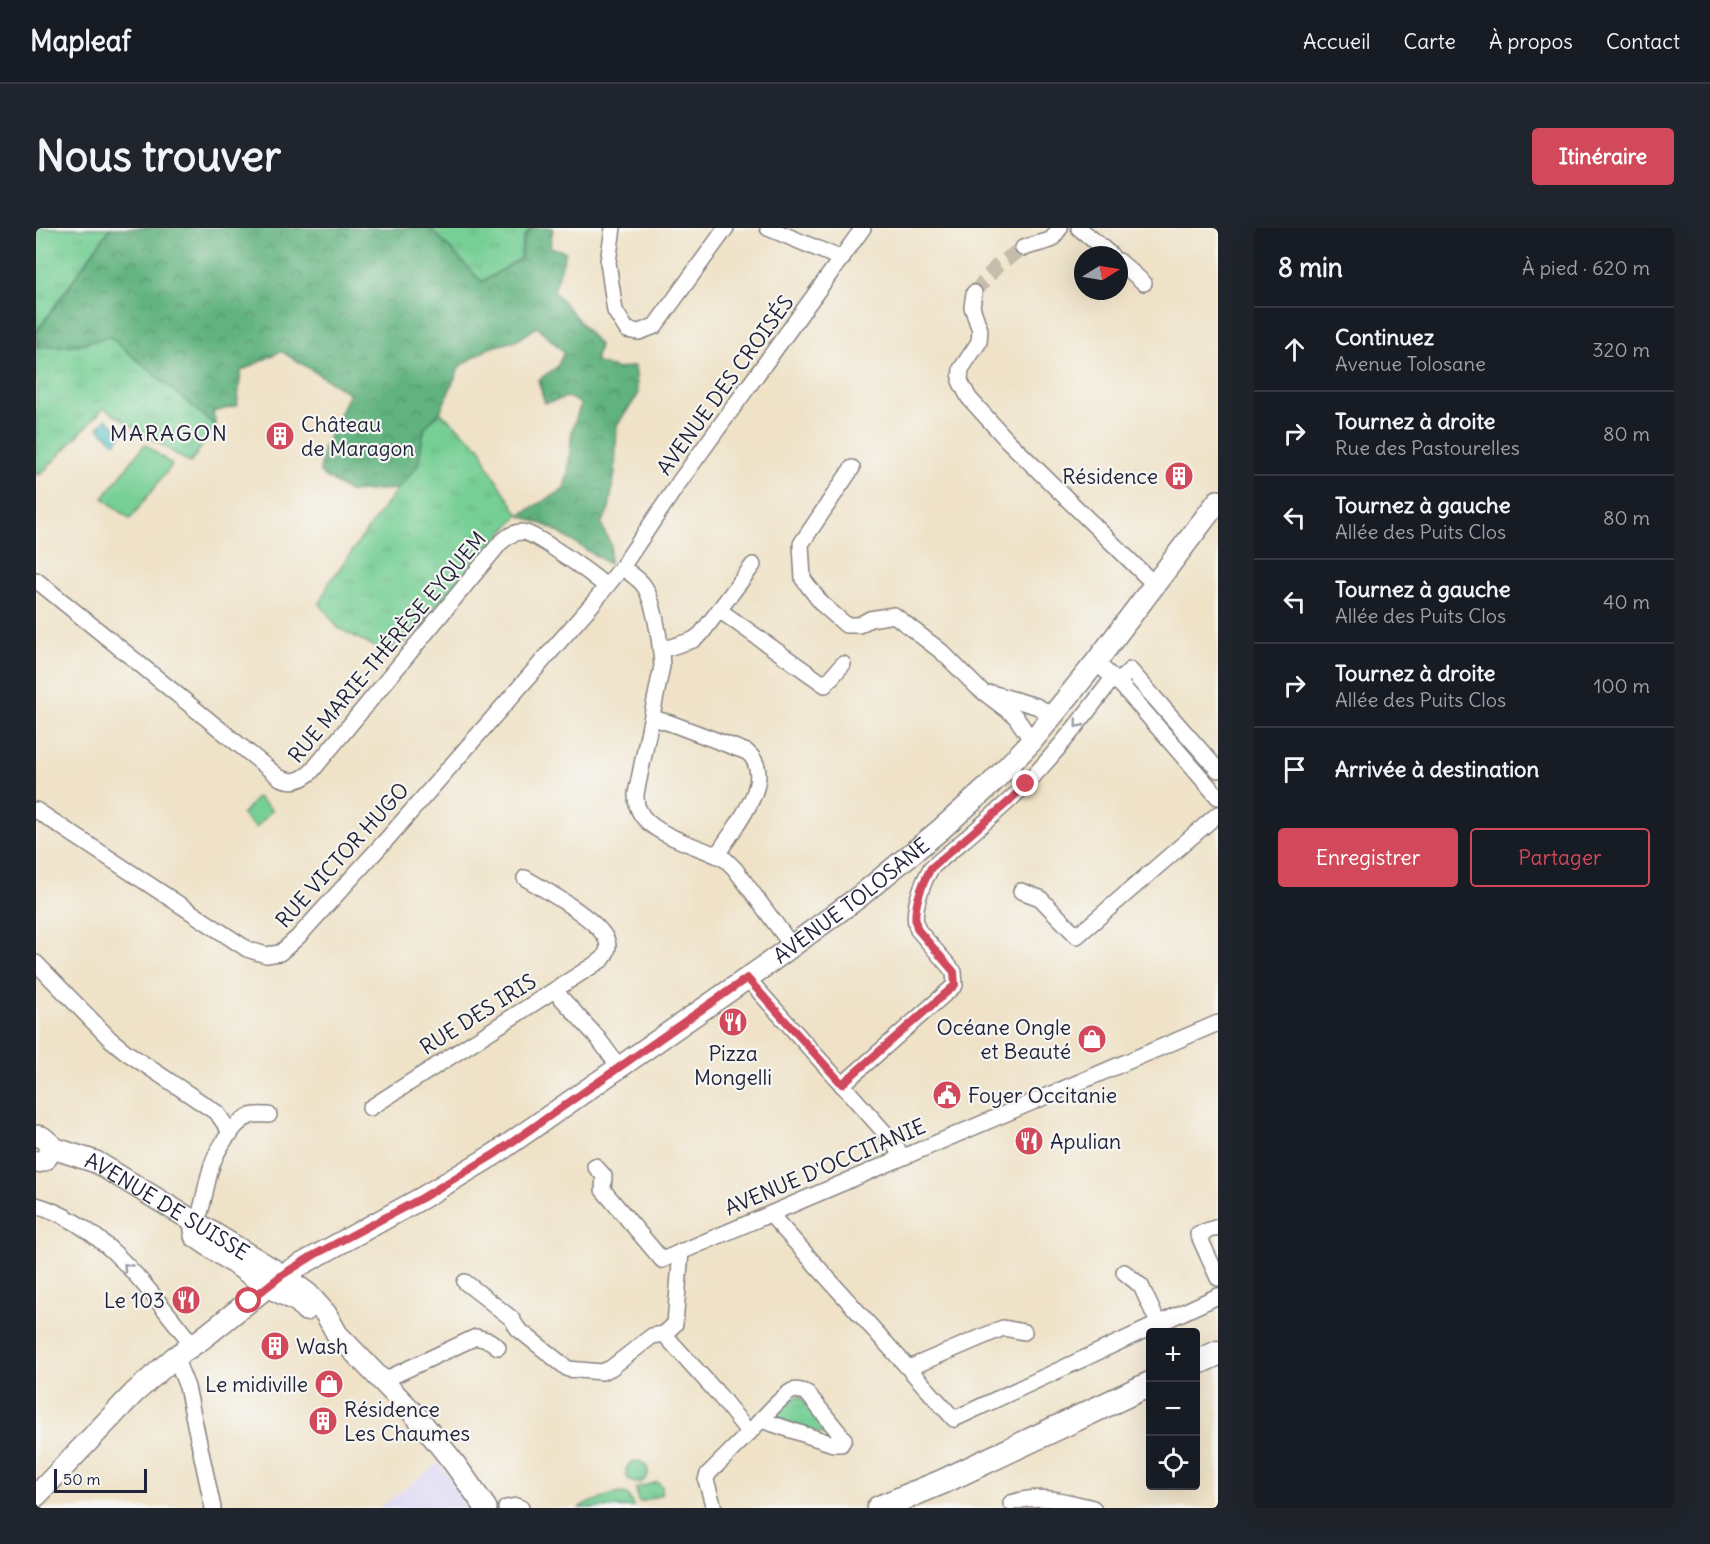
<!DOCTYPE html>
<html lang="fr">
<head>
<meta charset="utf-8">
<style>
  body { margin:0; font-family:Delius,sans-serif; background:#20242c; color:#f1f3f6 }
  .controls { position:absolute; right:18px; bottom:18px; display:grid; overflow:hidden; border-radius:6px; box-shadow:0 6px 24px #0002 }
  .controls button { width:54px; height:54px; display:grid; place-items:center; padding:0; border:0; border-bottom:2px solid #363941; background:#171b24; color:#f1f3f6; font:30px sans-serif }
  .compass { position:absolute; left:1038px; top:18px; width:54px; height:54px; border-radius:50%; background:#171b24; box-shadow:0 6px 24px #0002; rotate:79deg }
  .scale { position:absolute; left:18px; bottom:15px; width:93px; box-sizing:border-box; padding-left:6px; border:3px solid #22223b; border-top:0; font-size:16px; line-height:21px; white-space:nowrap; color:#22223b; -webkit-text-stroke:4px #f6f6f2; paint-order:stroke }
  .stop { position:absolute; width:18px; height:18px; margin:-14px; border:4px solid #d1495b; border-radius:50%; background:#fff }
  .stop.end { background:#d1495b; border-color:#fff; box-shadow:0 2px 6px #0008 }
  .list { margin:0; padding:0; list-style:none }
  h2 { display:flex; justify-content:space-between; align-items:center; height:78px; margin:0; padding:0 24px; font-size:26px }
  h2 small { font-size:20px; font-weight:400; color:#9ea1a6 }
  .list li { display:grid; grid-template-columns:39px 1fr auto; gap:18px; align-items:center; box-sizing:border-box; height:84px; padding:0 24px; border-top:2px solid #363941 }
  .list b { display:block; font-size:22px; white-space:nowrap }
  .list p { margin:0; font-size:20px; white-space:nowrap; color:#9ea1a6 }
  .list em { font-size:20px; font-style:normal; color:#9ea1a6 }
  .actions { display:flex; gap:12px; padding:18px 24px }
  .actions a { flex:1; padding:14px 0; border:2px solid #d1495b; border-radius:6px; text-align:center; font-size:21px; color:#d1495b }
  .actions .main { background:#d1495b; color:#fff }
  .icon { flex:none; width:33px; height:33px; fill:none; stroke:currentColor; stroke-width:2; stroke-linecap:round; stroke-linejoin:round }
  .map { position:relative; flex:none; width:1182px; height:1280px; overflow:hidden; border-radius:6px }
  header { display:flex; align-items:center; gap:36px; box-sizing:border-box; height:84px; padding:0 30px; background:#171b24; border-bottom:2px solid #363941 }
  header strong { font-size:28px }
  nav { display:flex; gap:33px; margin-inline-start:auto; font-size:21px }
  .intro { display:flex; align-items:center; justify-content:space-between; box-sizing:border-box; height:144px; padding:0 36px }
  h1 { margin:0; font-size:42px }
  .button { padding:15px 27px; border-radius:6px; background:#d1495b; color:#fff; font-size:21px; font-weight:700 }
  main { display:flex; gap:36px; padding:0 36px }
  aside { flex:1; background:#171b24; border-radius:6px; box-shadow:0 6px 24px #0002 }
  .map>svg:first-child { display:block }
  .built { fill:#dcd6f6 }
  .grass { fill:url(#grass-tufts); stroke:#4c7868; stroke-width:1.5 }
  .forest { fill:url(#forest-crowns); stroke:#416a5c; stroke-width:1.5 }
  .park { fill:#76cf94; stroke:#4c7868; stroke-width:1.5 }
  .water { fill:url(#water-ripples); stroke:#387080; stroke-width:1.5 }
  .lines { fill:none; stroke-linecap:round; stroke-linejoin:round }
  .street-tunnel { stroke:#c6bcab; stroke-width:15; stroke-dasharray:15 8; stroke-linecap:butt }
  .street-casing { stroke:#888281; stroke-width:18 }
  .secondary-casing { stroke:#888281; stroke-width:24 }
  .primary-casing { stroke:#888281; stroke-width:27 }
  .street { stroke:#fff; stroke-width:15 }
  .secondary { stroke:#fff; stroke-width:21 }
  .primary { stroke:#fff; stroke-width:24 }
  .oneway { stroke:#9c9ca7 }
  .route { stroke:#d1495b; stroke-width:8 }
  .labels { text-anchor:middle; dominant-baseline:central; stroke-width:4.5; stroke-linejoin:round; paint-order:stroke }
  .street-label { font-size:21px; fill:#22223b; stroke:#f6f6f2 }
  .poi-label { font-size:21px; fill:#22223b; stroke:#f6f6f2; text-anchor:start }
  .neighbourhood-label { font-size:22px; letter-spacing:1.5px; fill:#22223b; stroke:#f6f6f2 }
</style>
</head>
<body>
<header>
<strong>Mapleaf</strong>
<nav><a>Accueil</a><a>Carte</a><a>À propos</a><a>Contact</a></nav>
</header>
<div class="intro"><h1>Nous trouver</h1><a class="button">Itinéraire</a></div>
<main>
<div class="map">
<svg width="1182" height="1280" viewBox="0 0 1182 1280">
  <defs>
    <pattern id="grass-tufts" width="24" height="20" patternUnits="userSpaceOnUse" patternTransform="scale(1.5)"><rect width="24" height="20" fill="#76cf94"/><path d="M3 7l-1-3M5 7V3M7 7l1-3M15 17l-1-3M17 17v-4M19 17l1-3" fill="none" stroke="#66b180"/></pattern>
    <pattern id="forest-crowns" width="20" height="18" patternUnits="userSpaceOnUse" patternTransform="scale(1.5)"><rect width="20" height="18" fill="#60b27e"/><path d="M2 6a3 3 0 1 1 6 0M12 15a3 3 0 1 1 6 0" fill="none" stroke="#4f9068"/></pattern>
    <pattern id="water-ripples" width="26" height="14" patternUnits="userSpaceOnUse" patternTransform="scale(1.5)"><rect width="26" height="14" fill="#4fbec4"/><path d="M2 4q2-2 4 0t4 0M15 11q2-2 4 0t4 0" fill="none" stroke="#419aa0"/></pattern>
  </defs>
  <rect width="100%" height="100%" fill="#f6f6f2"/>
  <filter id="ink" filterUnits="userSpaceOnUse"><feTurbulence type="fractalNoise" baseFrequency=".0167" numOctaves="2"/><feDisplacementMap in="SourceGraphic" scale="12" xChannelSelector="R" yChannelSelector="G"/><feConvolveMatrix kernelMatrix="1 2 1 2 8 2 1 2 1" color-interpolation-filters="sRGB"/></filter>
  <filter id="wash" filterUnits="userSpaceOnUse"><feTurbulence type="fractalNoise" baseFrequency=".008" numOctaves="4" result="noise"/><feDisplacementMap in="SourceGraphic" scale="24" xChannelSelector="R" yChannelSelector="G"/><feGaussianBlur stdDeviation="1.35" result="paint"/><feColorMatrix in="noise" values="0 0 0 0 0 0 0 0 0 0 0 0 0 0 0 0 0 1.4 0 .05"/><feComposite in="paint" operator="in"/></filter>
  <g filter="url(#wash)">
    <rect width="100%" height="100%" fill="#efe2c7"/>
    <polygon class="built" points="403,1235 435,1280 343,1280"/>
    <g class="grass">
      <polygon points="0,0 74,0 1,103 41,117 73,108 180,198 154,235 68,180 6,245 0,247"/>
      <polygon points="394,0 496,0 488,9 484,31 446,54"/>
      <polygon points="404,184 444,219 453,240 483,287 366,416 349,424 302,400 284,376 293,355 361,261 382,238 388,200"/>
      <polygon points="763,1167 799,1210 741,1191 740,1183"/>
      <circle cx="601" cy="1244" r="11"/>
      <polygon points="621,1254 626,1258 625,1267 605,1274 602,1273 600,1260"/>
      <path d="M584 1265 592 1267 598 1279 543 1280C550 1273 555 1275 563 1272 573 1268 572 1266 584 1265Z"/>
    </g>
    <polygon class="forest" points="74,0 394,0 446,54 484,31 488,9 496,0 517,0 514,19 530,24 518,63 563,117 559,134 582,141 599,138 602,167 581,197 579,245 573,281 565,296 575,317 573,336 514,299 483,287 527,262 532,246 536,202 545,176 532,169 509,175 502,152 521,139 528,124 501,99 482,112 453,120 424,138 404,184 388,200 382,238 361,261 313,264 284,245 287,221 313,165 245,123 205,143 201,178 177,184 180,198 73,108 41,117 2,119 1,104"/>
    <g class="park">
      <polygon points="109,216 136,237 94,291 67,270"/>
      <polygon points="221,569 236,582 220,600 206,587"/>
    </g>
    <polygon class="water" points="70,191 87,205 79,215 62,200"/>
  </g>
  <g filter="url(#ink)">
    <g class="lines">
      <polyline class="street-tunnel" points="938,65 961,38 987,20"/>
      <g class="street-casing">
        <g id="street">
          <polyline points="577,0 572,34 579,83 591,102 603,104 619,98 690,0"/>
          <polyline points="732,0 806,31"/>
          <polyline points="1043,0 1075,27"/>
          <polyline points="987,20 1015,12 1024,0"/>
          <polyline points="1083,33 1108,55"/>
          <polyline points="938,65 936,79 944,102 943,114 925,141 924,153 933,170 971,212 1118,356"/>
          <polyline points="816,240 765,316 767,351 786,376 810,397 823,397 834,391 858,387 906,424 942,460 979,488 996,513"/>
          <path d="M586 339C593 345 604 351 608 358 619 374 625 419 626 438L600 566C600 570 600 576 602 580 612 608 666 618 690 632L699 641 756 718"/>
          <path d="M0 352 244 550C257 555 264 553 275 544L465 314C472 309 477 304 486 304 498 304 559 348 569 358"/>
          <polyline points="683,382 789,457 807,436"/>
          <polyline points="625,422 657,412 665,406 717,337"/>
          <polyline points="1060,434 1087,459 1182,569"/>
          <polyline points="1082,454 1094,442 1182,542"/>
          <polyline points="955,465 1000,478 1017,487"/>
          <path d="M616 490 634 495 711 524C743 550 696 602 681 627"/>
          <polyline points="0,582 211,721 230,727 244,725 262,709 351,611 558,374 586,339 644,253 827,0"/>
          <polyline points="985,663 1004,670 1041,708 1182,586"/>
          <polyline points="0,735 74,811 90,824 181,885 195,905"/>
          <polyline points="711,750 851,907 867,929"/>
          <polyline points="519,763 561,809 583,839"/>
          <path d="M806 857 919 757 918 744 882 702C874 685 886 656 895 640 926 613 960 587 989 557 1021 524 1049 487 1077 450"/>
          <path d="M334 880 567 731C572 723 574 717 569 709 559 690 508 661 489 650"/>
          <polyline points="559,938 568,948 567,962 626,1032 1182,795"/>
          <path d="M0 977C69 997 113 1063 156 1116"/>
          <polyline points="734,986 918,1191 1182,1068"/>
          <polyline points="1182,999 1162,1006 1182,1050"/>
          <path d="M156 1002C167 985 168 964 174 944 178 926 196 895 214 888 220 886 227 887 233 887"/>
          <polyline points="1088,1044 1105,1058 1123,1097"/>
          <polyline points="429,1054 475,1090 482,1101 532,1141 566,1144 575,1140 616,1108 628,1106 639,1096 645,1023"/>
          <polyline points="628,1106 683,1167 713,1205 672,1246 670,1252 678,1280"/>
          <polyline points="139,1129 151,1159 177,1280"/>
          <polyline points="873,1140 967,1100 988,1104"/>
          <polyline points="346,1153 440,1109 454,1113 462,1119"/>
          <path d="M713 1205C721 1196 747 1167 756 1163 761 1161 766 1163 771 1165L808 1211 805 1216H797L725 1192"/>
          <path d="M975 1275C1004 1265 1028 1273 1057 1280"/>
          <polyline points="470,1280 480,1278 485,1280"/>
        </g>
      </g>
      <g class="secondary-casing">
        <g id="secondary">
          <path id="s1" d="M0 908 6 909 20 921 60 934 246 1047 272 1066 290 1086 301 1106 382 1190 418 1235 450 1280"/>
          <path d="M0 934C11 934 14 926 13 917"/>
          <polyline points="159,1008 231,1058 263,1074 270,1082"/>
          <path id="s2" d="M0 1268 98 1165 139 1129 167 1110 246 1047 386 970 459 926 726 740 824 668 904 602 952 559 996 513 1060 434 1182 273"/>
        </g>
      </g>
      <g class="primary-casing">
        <g id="primary">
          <polyline points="1160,1135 1182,1125"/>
          <polyline points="843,1280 906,1254 1114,1156"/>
        </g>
      </g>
      <use href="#street" class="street"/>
      <use href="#secondary" class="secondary"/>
      <use href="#primary" class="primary"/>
    </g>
    <defs><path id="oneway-chevron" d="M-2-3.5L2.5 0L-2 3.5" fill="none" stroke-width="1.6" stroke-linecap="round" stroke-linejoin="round" transform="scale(1.5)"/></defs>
    <g class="oneway">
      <use href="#oneway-chevron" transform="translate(1042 496) rotate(129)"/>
      <use href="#oneway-chevron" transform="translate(91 1039) rotate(-133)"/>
    </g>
  </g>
  <g class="lines" filter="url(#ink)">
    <path class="route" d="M213 1073 246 1047 278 1027 386 970 459 926 711 750 806 856 919 757 918 744 882 702C874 685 886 656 895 640L970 576 990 556"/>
  </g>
  <defs>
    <g id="building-disc" transform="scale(1.5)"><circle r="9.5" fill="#d1495b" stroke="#f6f6f2"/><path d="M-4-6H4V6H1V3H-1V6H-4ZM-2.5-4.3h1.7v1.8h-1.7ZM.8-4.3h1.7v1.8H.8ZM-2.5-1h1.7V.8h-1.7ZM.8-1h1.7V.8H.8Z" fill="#fff"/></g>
    <g id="restaurant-disc" transform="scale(1.5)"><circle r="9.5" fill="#d1495b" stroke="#f6f6f2"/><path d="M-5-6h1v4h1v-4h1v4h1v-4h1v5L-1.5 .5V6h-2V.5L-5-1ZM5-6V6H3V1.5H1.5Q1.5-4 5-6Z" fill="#fff"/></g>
    <g id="shop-disc" transform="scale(1.5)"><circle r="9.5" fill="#d1495b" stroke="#f6f6f2"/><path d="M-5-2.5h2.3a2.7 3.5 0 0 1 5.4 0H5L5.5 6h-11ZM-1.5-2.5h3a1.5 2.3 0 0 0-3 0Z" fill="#fff"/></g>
    <g id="civic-disc" transform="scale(1.5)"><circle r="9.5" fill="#d1495b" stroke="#f6f6f2"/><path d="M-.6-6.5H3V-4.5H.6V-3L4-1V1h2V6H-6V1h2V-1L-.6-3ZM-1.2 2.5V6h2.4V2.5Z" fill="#fff"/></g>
  </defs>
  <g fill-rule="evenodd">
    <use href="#building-disc" x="244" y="208"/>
    <use href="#building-disc" x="1143" y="248"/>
    <use href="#restaurant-disc" x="697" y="794"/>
    <use href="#shop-disc" x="1056" y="811"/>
    <use href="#civic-disc" x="911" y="867"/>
    <use href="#restaurant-disc" x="993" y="913"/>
    <use href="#restaurant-disc" x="150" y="1072"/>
    <use href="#building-disc" x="239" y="1118"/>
    <use href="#shop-disc" x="293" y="1156"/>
    <use href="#building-disc" x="287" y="1193"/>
  </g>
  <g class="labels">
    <g class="street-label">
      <text transform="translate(689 157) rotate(-54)">AVENUE DES CROISÉS</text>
      <text transform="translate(351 419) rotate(-50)">RUE MARIE-THÉRÈSE EYQUEM</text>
      <text transform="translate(306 627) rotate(-48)">RUE VICTOR HUGO</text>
      <text stroke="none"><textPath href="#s2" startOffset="1014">AVENUE TOLOSANE</textPath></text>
      <text transform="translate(442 786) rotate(-32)">RUE DES IRIS</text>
      <text transform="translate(789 939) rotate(-23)">AVENUE D'OCCITANIE</text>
      <text stroke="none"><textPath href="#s1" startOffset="150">AVENUE DE SUISSE</textPath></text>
    </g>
    <g class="poi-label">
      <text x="265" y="196">Château<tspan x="265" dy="24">de Maragon</tspan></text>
      <text x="1122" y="248" text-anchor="end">Résidence</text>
      <text x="1035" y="799" text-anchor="end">Océane Ongle<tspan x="1035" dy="24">et Beauté</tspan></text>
      <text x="697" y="825" text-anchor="middle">Pizza<tspan x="697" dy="24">Mongelli</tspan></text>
      <text x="932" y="867">Foyer Occitanie</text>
      <text x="1014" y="913">Apulian</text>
      <text x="129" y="1072" text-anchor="end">Le 103</text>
      <text x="260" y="1118">Wash</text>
      <text x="272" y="1156" text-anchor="end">Le midiville</text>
      <text x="308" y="1181">Résidence<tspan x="308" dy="24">Les Chaumes</tspan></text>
    </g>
    <g class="neighbourhood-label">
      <text x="133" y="205">MARAGON</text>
    </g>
  </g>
</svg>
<div class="controls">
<button>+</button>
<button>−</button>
<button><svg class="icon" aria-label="locate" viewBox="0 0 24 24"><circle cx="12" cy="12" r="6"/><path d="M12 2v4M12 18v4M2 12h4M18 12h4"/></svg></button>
</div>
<svg class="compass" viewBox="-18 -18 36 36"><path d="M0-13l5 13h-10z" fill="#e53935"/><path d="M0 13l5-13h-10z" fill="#9ea1a6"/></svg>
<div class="scale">50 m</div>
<div class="stop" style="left:213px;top:1073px"></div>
<div class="stop end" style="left:990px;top:556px"></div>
</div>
<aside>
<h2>8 min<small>À pied · 620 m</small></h2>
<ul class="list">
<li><svg class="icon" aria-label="ahead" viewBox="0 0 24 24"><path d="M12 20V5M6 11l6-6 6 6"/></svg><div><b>Continuez</b><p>Avenue Tolosane</p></div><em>320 m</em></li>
<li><svg class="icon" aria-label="right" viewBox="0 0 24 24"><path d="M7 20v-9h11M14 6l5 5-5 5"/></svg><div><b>Tournez à droite</b><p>Rue des Pastourelles</p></div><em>80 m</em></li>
<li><svg class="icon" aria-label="left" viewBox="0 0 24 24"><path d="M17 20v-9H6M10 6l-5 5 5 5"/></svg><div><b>Tournez à gauche</b><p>Allée des Puits Clos</p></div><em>80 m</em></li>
<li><svg class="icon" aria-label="left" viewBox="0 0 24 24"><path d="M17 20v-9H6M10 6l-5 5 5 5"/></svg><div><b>Tournez à gauche</b><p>Allée des Puits Clos</p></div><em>40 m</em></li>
<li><svg class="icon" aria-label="right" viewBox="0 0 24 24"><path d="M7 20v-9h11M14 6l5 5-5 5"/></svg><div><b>Tournez à droite</b><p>Allée des Puits Clos</p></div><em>100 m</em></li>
<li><svg class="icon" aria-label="arrive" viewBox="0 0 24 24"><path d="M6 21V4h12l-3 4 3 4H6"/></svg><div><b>Arrivée à destination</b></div></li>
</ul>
<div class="actions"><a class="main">Enregistrer</a><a>Partager</a></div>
</aside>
</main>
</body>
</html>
